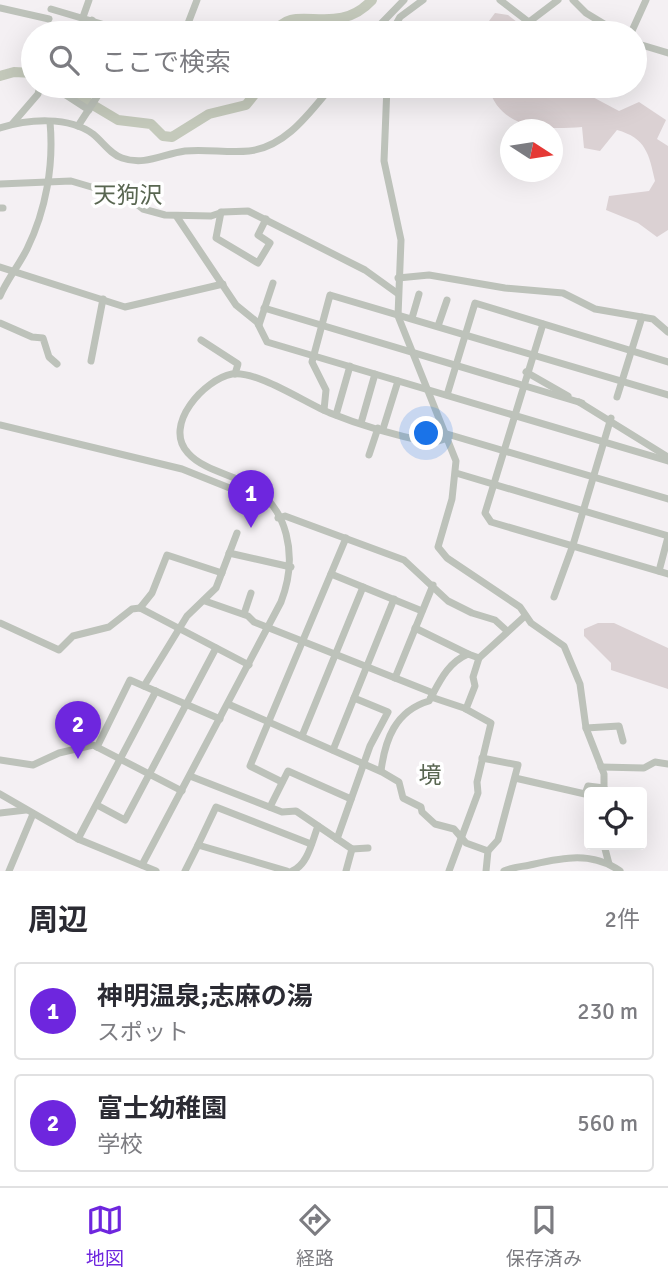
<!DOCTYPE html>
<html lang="ja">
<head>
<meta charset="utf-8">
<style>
  body { margin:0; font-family:Signika,"Noto Sans JP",sans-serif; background:#f2f2f3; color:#2b2b33 }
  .controls { position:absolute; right:21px; bottom:21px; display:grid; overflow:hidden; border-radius:7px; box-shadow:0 7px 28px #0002 }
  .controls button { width:63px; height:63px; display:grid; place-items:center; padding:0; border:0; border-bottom:2px solid #e1e1e2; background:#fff; color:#2b2b33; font:35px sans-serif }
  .compass { position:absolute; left:500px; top:119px; width:63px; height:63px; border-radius:50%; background:#fff; box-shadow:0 7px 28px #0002; rotate:102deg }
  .you { position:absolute; left:427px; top:434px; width:24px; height:24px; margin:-18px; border:5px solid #fff; border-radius:50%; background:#1a73e8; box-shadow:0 0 0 10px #1a73e833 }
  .badge { display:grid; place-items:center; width:46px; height:46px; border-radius:50%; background:#6e26de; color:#fff; font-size:23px; font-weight:700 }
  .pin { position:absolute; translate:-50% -58px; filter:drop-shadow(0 2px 4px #0008) }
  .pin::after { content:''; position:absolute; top:37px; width:24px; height:21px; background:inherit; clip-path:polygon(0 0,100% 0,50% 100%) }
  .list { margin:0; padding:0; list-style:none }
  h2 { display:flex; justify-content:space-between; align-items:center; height:91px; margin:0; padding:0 28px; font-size:30px }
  h2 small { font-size:23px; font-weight:400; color:#7c7c81 }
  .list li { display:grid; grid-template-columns:46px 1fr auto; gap:21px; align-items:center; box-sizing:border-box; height:98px; margin:0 14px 14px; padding:0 14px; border:2px solid #e1e1e2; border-radius:7px }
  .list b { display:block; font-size:26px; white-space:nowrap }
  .list p { margin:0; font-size:23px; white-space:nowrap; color:#7c7c81 }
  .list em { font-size:23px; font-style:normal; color:#7c7c81 }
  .icon { flex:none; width:38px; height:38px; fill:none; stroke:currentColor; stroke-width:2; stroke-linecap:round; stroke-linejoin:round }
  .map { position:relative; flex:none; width:668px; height:871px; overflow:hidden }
  .search { position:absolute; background:#fff; box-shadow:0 7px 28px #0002; left:21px; right:21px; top:21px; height:77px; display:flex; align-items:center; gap:18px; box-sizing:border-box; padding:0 24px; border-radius:38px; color:#7c7c81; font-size:26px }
  .sheet { height:315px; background:#fff }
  nav { display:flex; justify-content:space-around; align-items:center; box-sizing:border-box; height:98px; border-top:2px solid #e1e1e2; background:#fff; font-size:19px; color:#7c7c81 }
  nav a { display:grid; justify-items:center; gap:4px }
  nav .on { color:#6e26de }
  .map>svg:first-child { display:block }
  .green { fill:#dbd1d3 }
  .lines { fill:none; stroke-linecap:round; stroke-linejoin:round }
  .river { stroke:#c4c9bb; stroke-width:10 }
  .minor { stroke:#bdc2ba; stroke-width:7 }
  .labels { text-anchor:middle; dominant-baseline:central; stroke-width:7; stroke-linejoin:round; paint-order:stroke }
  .quarter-label { font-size:23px; fill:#596651; stroke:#fff }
</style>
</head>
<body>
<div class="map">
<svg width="668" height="871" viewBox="0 0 668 871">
  <rect width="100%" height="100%" fill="#f4f0f3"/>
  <g class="green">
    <polygon points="495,13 508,15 531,33 490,33 486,25"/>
    <path d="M488 86H572L619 111 639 102 666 120 657 139 668 146V230L657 237 638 223 606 210 609 196 649 191 655 181C649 154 646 138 617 130L600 151 584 148 582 127C544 130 500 130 488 86Z"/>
    <polygon points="598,623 614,623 668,648 668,689 611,670 611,663 584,636 584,629"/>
  </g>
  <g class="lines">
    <g class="river">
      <path d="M275 33C292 0 335 40 372 0"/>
      <polyline points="0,76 14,72 33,73"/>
      <polyline points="61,86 118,120 151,124 163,136 172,137 209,114 246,105 261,86"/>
    </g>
    <g class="minor">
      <polyline points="500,0 543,33"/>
      <polyline points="573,0 586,13 619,33"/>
      <polyline points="0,8 49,19"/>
      <polyline points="51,9 132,33"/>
      <polyline points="83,17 89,0"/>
      <polyline points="529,22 558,0"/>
      <polyline points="88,33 92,20"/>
      <polyline points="161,33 167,26 187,26 197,0"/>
      <polyline points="372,33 404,0"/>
      <polyline points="391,33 400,17 423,0"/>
      <polyline points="631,33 646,0"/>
      <polyline points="635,43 668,53"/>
      <polyline points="52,86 89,110"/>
      <polyline points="387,86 384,161 401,240 398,316 456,461 452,499 438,547 447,558 520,607 531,623 564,646 580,684 586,728 604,774 604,792"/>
      <polyline points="13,123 38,94 40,86"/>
      <polyline points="78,126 104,86"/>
      <path d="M0 128C28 119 69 116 93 134 103 142 110 154 122 158 145 166 163 154 185 151 206 149 228 153 249 151 286 147 310 112 332 86"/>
      <polyline points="0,184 71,181 129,198 143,209 165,215 211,216 223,212 248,211 365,270 397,293"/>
      <polyline points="0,208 3,208"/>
      <polyline points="221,212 216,238 258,263 270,243 258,235 266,219"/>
      <polyline points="177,217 236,305 257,322 267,342 668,461"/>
      <polyline points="0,267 125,307 223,284"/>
      <polyline points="398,278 429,275 505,288 563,293 595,309 653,319 668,332"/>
      <path d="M0 296C7 280 19 265 27 249 46 210 54 165 50 122"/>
      <polyline points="264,308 582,403"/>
      <polyline points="412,318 419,294"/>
      <polyline points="0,323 32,337 43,338 49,357 57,364"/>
      <polyline points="543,324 485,513 491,522 668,574"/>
      <polyline points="259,325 273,283"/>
      <polyline points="438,326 447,300"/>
      <polyline points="201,340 238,364 235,374"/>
      <polyline points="91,361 103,299"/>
      <polyline points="526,372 568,396"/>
      <polyline points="447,395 475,303 668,362"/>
      <polyline points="617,397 642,317"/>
      <polyline points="579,402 668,457"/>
      <polyline points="324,410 326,390 312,362 330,295 668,395"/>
      <polyline points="336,415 350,366"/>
      <polyline points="361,423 375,374"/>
      <polyline points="0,425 182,469 270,504"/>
      <polyline points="383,429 398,381"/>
      <polyline points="447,434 668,499"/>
      <polyline points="369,455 378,428"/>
      <polyline points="456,473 668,536"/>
      <polyline points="278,518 285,516 404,560 448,601 472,613 495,620 506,630"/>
      <polyline points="229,553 291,567"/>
      <polyline points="659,571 668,537"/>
      <polyline points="331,574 422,611"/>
      <polyline points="554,597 573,545 611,418"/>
      <polyline points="205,601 248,616 254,622 433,693"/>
      <polyline points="140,608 152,593 167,555 222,573"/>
      <polyline points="244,614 251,593"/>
      <polyline points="0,623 59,650 73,636 109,627 132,609 140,608 249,665"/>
      <polyline points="415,628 468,654"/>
      <polyline points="395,678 433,585"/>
      <polyline points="144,686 187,616 216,588 237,533"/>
      <polyline points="431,697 464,708 491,723 477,782 478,793 449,871"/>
      <polyline points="228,704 382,772 399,782 403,798 421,807 422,812 435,824 454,829 466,843 488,851"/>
      <polyline points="466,709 475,686 473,677 479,658"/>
      <polyline points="586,728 619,726 623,741"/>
      <polyline points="302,736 363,587"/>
      <polyline points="97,747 130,680 220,719"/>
      <polyline points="333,750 394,599"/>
      <polyline points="482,758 518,765 498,840 488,851 486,871"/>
      <polyline points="0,760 33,765 59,753 93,745 182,791"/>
      <polyline points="601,767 644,768 655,762 668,764"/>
      <path d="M381 771C385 740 395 711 429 701 439 683 447 663 468 654L479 658 525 616"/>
      <polyline points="190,776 282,812 296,811 352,849 346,871"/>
      <polyline points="515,778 585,794 588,786 604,788"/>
      <polyline points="282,782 250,766 346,538"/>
      <polyline points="0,794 78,839 156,871"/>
      <polyline points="97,805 125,820 216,648"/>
      <polyline points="270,807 288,771 351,799"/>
      <polyline points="0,813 26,810"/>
      <polyline points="78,839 156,691"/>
      <polyline points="337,839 370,746 388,712 354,698"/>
      <polyline points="198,845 216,807 311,844"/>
      <polyline points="604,845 609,864"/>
      <polyline points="352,849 368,848"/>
      <path d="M142 865 281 602C298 558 290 505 244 482 227 474 201 468 188 453 162 425 205 379 232 374 257 370 307 404 330 413 362 426 398 436 432 443L448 438"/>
      <polyline points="9,871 33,814"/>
      <polyline points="185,871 198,845 287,871"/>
      <path d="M292 871C308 865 312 841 318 826"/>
      <path d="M504 871C513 867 520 867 530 865 562 858 591 851 620 871"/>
    </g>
  </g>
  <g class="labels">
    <g class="quarter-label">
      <text x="128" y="195">天狗沢</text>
      <text x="430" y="775">境</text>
    </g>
  </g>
</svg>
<div class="controls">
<button><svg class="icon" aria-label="locate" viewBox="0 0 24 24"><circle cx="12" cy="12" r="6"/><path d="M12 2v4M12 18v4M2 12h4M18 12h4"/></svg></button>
</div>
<svg class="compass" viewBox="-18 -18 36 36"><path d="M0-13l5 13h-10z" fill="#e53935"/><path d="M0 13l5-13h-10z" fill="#7c7c81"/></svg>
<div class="you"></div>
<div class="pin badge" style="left:251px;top:528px">1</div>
<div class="pin badge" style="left:78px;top:759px">2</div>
<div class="search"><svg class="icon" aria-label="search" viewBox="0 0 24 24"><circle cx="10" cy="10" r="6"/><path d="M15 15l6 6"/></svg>ここで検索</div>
</div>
<section class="sheet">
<h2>周辺<small>2件</small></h2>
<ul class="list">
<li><span class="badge">1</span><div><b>神明温泉;志麻の湯</b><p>スポット</p></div><em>230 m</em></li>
<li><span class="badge">2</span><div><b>富士幼稚園</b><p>学校</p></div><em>560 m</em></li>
</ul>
</section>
<nav>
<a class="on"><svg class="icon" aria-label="map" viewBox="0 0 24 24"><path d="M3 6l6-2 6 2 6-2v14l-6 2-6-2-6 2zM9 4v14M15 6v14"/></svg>地図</a>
<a><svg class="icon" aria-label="directions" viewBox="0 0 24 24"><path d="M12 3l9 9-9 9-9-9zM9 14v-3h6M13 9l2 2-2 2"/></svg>経路</a>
<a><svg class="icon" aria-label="saved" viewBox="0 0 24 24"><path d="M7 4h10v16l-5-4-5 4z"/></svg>保存済み</a>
</nav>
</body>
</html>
